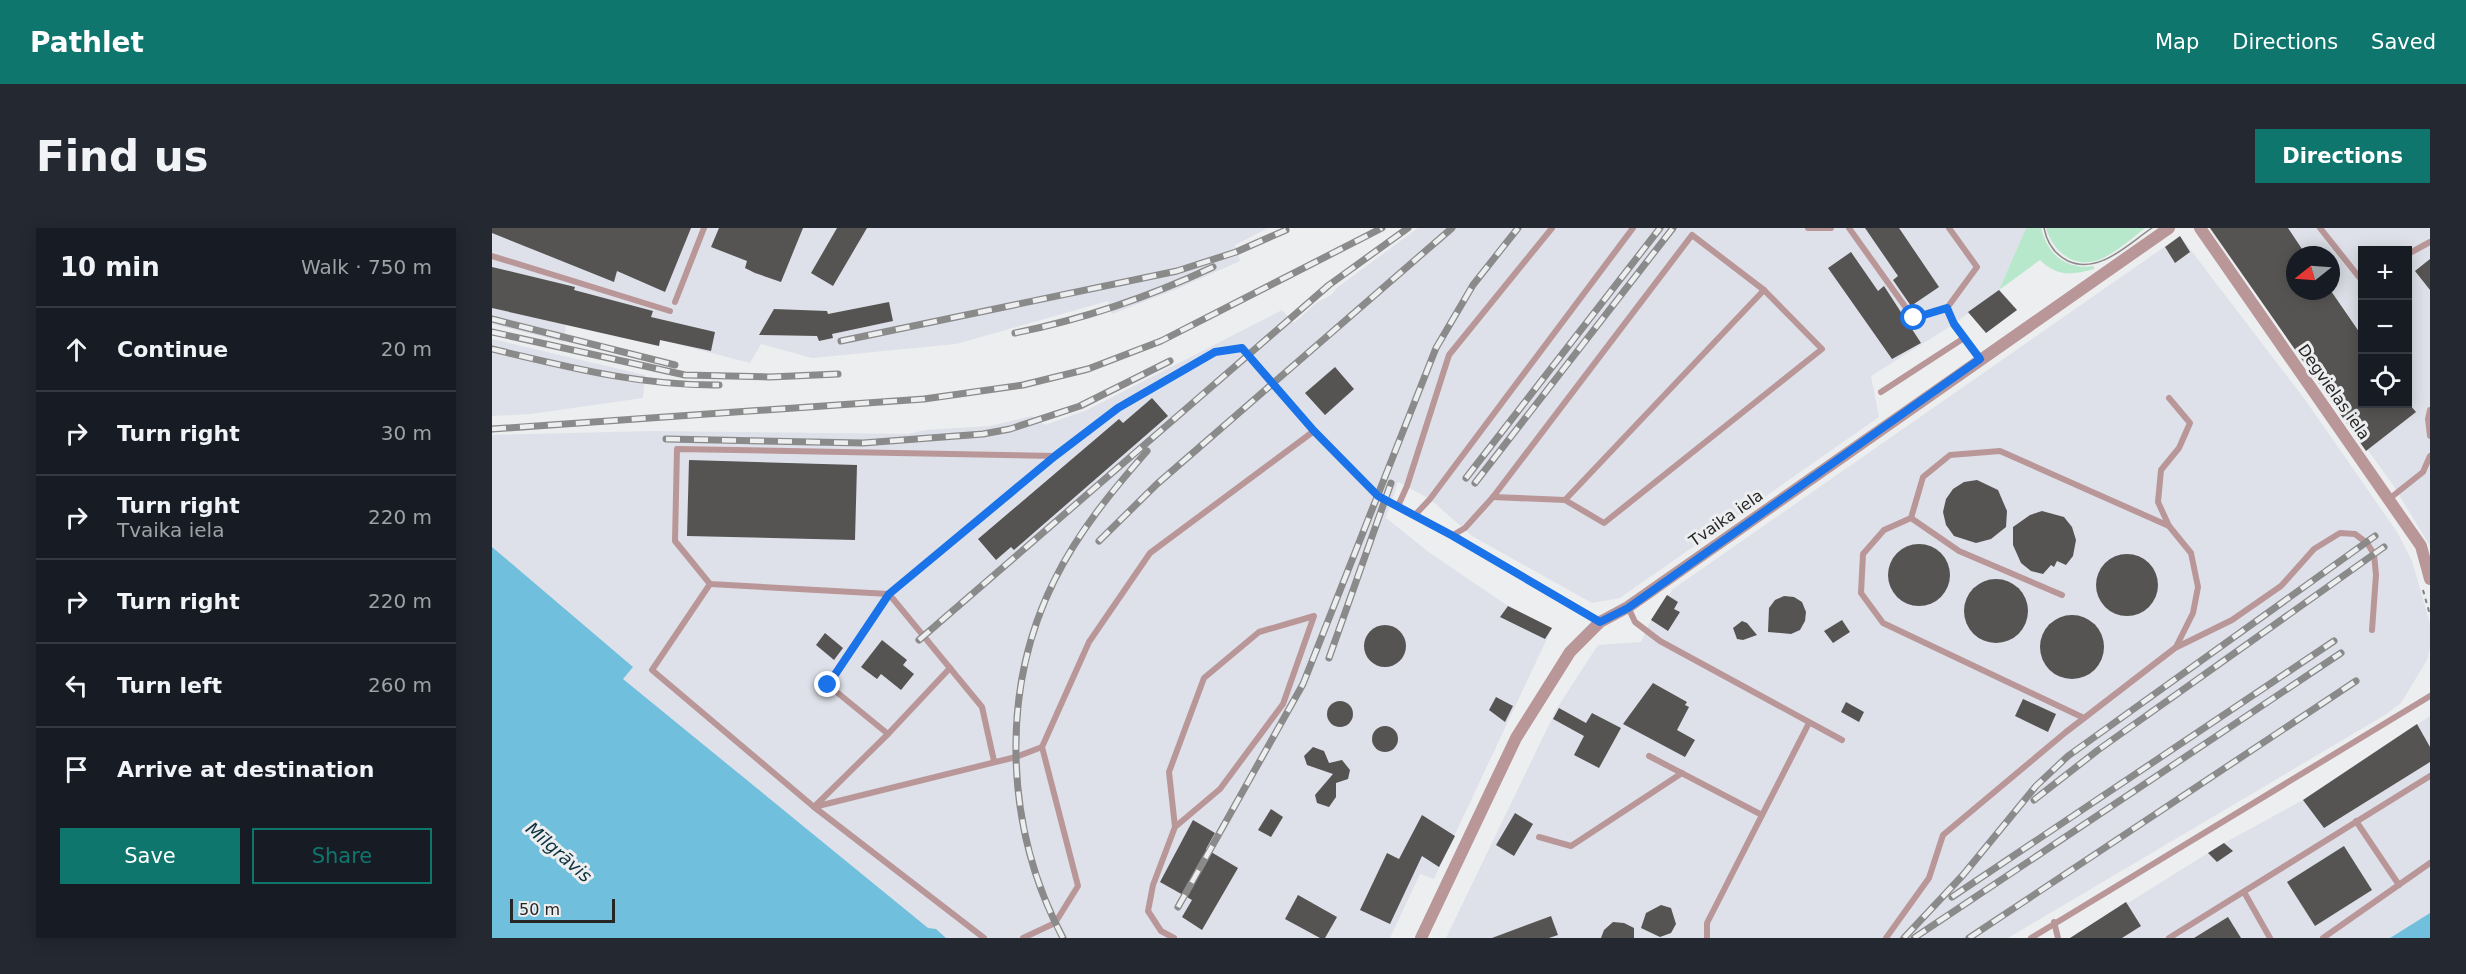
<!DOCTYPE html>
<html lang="en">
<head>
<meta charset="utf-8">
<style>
  body { margin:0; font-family:"DejaVu Sans",sans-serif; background:#242831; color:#f1f3f6 }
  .controls { position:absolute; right:18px; top:18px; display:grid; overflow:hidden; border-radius:0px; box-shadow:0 3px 15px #0003 }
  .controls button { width:54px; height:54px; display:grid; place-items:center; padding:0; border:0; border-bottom:2px solid #363941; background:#171b24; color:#f1f3f6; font:30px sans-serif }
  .compass { position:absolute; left:1794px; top:18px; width:54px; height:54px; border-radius:50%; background:#171b24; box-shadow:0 3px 15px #0003; rotate:253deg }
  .scale { position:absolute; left:18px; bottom:15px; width:105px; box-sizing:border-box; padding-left:6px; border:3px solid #262626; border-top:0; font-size:16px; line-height:21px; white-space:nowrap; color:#262626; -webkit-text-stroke:4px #edeeef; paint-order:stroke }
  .stop { position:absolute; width:18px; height:18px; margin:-14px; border:4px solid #1a73e8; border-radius:50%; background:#fff }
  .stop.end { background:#1a73e8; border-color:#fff; box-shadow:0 2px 6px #0008 }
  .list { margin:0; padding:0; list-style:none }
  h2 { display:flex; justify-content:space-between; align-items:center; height:78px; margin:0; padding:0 24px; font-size:26px }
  h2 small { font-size:20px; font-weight:400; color:#9ea1a6 }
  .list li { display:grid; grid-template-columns:39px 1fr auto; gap:18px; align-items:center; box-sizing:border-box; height:84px; padding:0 24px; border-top:2px solid #363941 }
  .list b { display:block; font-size:22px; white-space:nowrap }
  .list p { margin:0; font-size:20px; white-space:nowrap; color:#9ea1a6 }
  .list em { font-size:20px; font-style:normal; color:#9ea1a6 }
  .actions { display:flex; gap:12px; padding:18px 24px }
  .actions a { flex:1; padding:14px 0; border:2px solid #0f766e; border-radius:0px; text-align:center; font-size:21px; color:#0f766e }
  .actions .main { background:#0f766e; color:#fff }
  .icon { flex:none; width:33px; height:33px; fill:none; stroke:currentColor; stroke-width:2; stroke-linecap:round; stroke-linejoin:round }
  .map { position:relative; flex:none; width:1938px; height:710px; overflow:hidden; border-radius:0px }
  header { display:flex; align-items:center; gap:36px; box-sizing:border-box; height:84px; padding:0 30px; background:#0f766e; color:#fff }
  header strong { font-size:28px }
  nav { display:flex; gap:33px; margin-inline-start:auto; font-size:21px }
  .intro { display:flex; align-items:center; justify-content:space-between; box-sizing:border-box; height:144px; padding:0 36px }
  h1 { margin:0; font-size:42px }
  .button { padding:15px 27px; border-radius:0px; background:#0f766e; color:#fff; font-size:21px; font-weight:700 }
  main { display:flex; gap:36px; padding:0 36px }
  aside { flex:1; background:#171b24; border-radius:0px; box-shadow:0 3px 15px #0003 }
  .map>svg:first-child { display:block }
  .built { fill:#dee1e9; fill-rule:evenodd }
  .green { fill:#b8e8cc }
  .water { fill:#70bfdd }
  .building { fill:#555453 }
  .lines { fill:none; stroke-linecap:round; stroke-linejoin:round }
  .path { stroke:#808181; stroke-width:2; stroke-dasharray:4.5 4.5; stroke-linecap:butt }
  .service { stroke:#b99798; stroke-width:6 }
  .minor { stroke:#b99798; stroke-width:12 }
  .tram { stroke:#8a8a8b; stroke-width:1.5 }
  .rail-casing { stroke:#8a8a8b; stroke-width:7 }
  .rail { stroke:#edeeef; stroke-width:4.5; stroke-dasharray:14; stroke-linecap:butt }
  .route { stroke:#1a73e8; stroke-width:8 }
  .labels { text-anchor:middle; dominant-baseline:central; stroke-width:6; stroke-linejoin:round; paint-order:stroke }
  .street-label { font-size:16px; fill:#262626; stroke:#edeeef }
  .water-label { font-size:18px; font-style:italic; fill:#0d3340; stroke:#edeeef }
</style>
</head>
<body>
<header>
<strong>Pathlet</strong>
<nav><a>Map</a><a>Directions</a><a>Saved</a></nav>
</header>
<div class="intro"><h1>Find us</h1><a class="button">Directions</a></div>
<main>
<aside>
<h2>10 min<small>Walk · 750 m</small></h2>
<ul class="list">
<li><svg class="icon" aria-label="ahead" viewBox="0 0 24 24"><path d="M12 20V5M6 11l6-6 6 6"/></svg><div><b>Continue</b></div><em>20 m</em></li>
<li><svg class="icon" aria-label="right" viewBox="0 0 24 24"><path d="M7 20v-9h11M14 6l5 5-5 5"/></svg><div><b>Turn right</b></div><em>30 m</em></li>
<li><svg class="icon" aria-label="right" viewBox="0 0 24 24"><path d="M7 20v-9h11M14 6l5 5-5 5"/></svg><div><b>Turn right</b><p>Tvaika iela</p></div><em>220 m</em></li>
<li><svg class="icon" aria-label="right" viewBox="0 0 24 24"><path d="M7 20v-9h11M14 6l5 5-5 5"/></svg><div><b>Turn right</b></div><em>220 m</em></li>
<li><svg class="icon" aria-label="left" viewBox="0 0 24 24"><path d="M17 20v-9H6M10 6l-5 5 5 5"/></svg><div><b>Turn left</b></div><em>260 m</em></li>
<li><svg class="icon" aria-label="arrive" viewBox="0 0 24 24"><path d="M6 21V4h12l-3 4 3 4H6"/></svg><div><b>Arrive at destination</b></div></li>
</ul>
<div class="actions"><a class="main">Save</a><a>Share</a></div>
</aside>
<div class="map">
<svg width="1938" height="710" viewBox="0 0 1938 710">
  <rect width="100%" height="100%" fill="#edeeef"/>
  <g class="built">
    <polygon points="0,0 776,0 743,17 748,33 685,61 620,86 616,73 464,116 320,130 269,116 258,135 169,112 167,118 74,96 72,114 0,96"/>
    <polygon points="926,0 1534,0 1507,62 1462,96 1379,148 1387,189 1128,370 1100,375 980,308 938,271 906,254 894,290 938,325 1016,378 1060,400 942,651 928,646 898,710 454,710 444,701 436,701 130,451 140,439 0,319 0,207 161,203 416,206 433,202 497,198 540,188 553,197 595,182 790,82 802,95 824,75 839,67 846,59"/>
    <path d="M1717 0H1938V318L1901 257ZM1870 22H1916V176H1870ZM1803 27H1839V63H1803Z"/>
    <polygon points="1688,8 1814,173 1905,304 1920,333 1938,396 1938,420 1935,432 1909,475 1893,487 1516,710 954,710 1065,480 1106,417 1149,414 1159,392 1181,361"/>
    <polygon points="0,111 153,147 151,170 39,186 0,188"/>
    <polygon points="1938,488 1938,685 1898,710 1580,710 1732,615 1811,572"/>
  </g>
  <g class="green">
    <path d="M1534 0H1549C1556 27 1574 42 1602 38V41C1581 47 1565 49 1548 32L1507 62Z"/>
    <path d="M1554 0H1653C1640 10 1626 23 1611 30 1585 43 1561 25 1554 0Z"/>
  </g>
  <g class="water">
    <polygon points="0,319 141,439 131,451 436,700 444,701 454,710 0,710"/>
    <polygon points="1938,685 1938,710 1898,710"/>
  </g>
  <g class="building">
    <polygon points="0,0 199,0 173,64 125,43 122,54 0,5"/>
    <polygon points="227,0 311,0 289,54 263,45 253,40 255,33 219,19"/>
    <polygon points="345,0 375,0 341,58 319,45"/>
    <polygon points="1373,0 1407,0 1447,59 1419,78 1401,52 1406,48"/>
    <polygon points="1718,0 1796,0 1814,27 1803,27 1803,63 1839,63 1870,108 1870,176 1917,176 1924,184 1874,223"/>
    <polygon points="1688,8 1698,24 1683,35 1673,19"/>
    <polygon points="1359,24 1386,63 1392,58 1429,115 1400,131 1336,40"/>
    <polygon points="1938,31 1938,62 1923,43"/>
    <polygon points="0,39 79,58 83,59 82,62 161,83 159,89 223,104 219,123 168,112 167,118 0,80"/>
    <polygon points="1507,62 1525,82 1494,105 1476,84"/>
    <polygon points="397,74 401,93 340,106 341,110 327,113 325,108 267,107 282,81 335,83 336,86"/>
    <polygon points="843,139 862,161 833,187 813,165"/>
    <polygon points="660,170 676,188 522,322 519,319 504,332 486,311 627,191 631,195"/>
    <polygon points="197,232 365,237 363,312 195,308"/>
    <polygon points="1485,252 1506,262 1515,283 1514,299 1499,311 1484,315 1462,308 1454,297 1451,284 1454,271 1461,261 1472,254"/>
    <polygon points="1550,283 1572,289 1580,299 1584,312 1581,328 1574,337 1565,333 1562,339 1559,337 1551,346 1539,343 1529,335 1521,317 1521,299 1538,287"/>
    <circle cx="1427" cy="347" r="31"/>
    <circle cx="1635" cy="357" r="31"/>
    <circle cx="1504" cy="383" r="32"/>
    <polygon points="1175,367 1186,374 1182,381 1188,384 1176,403 1159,392"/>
    <polygon points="1292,368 1302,369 1310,374 1314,384 1313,393 1308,402 1299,406 1276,404 1277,380 1283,372"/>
    <polygon points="1016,378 1060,400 1053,411 1008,389"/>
    <circle cx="1580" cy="419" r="32"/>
    <polygon points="1350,392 1358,404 1341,415 1332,403"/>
    <polygon points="1250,393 1255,395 1265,407 1251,412 1245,411 1241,400"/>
    <circle cx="893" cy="418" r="21"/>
    <polygon points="333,405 351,420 342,432 324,417"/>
    <polygon points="390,412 415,432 411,437 422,446 409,462 389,446 385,451 369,439"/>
    <polygon points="1161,455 1195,474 1193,477 1197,479 1185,502 1203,512 1193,529 1131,496"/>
    <polygon points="1004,469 1021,478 1013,494 997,482"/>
    <polygon points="1531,471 1564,486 1556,504 1523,488"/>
    <circle cx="848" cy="486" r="13"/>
    <polygon points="1354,474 1372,484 1367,494 1349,484"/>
    <polygon points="1067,480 1094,495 1100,485 1129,500 1107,540 1082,527 1092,508 1061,491"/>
    <polygon points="1925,496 1938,519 1938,534 1832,600 1811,572"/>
    <circle cx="893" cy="511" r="13"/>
    <polygon points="821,519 832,523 837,535 850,532 858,542 856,551 844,555 844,569 837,579 825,575 823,567 841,546 815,537 812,528"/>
    <polygon points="779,581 791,589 779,609 766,602"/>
    <polygon points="1023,585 1041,596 1022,628 1004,617"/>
    <polygon points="930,587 963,608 947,639 930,628 898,696 868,682 895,625 907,631"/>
    <polygon points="701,592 723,605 714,621 746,640 710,702 690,689 700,672 668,654"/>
    <polygon points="1732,615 1741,623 1725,634 1716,625"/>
    <polygon points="1852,618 1880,662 1823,698 1795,654"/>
    <polygon points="806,667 845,689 833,710 828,710 793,691"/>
    <polygon points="1634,674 1649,698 1630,710 1578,710"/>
    <polygon points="1169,677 1179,680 1184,696 1179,705 1168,709 1149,700 1154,685"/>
    <polygon points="1059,688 1066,707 1057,710 1000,710"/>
    <polygon points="1736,689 1749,710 1702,710"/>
    <polygon points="1121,694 1132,695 1142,700 1142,710 1109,710 1112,702"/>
  </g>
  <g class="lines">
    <polyline class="path" points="1931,362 1938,387"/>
    <g class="service">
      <polyline points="1316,0 1339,0"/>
      <polyline points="1357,0 1422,91 1455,80"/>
      <polyline points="1457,0 1485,39 1455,80 1462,96 1488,131"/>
      <polyline points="1828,0 1867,49 1870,47"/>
      <polyline points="1916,26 1938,14"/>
      <polyline points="0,28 178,83"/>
      <polyline points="183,74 212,0"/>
      <polyline points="1389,164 1472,110"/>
      <polyline points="1677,170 1698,195 1687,220 1669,242 1666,274 1677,298 1699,325 1706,359 1701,385 1684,419"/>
      <polyline points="1938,182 1936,191 1938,208"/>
      <polyline points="1001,269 1073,272 1272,62"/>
      <polyline points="1897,271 1931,244 1938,228"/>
      <polyline points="906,278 915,258 957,127 1060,0"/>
      <polyline points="923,287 938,271 1141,0"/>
      <polyline points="1419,290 1431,249 1458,227 1508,223 1677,298"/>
      <polyline points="961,307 973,300 1001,269 1200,7 1272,62 1330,121 1112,295 1073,272"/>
      <polyline points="218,356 160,442 322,579 396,506 336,457 397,366 563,228 626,180 723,124 750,120 822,203 886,268 961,307 1108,393"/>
      <polyline points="1570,367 1467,323 1419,290 1392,302 1371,326 1369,365 1391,395 1592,490"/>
      <polyline points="1136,379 1143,394 1168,413 1350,512"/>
      <polyline points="396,506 458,440"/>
      <polyline points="1157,528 1270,587"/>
      <polyline points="502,533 490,479 397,366 218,356 183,313 185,221 563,228"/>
      <polyline points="1864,593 1907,657"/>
      <polyline points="1047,609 1079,618 1190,545"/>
      <polyline points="1752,664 1778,710"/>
      <polyline points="1562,694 1566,710"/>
      <polyline points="492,710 322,579 524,529 550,519"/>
      <polyline points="531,710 563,695 586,658 550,519 597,414 658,325 822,203"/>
      <polyline points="682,710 669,703 656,683 661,657 683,599 677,544 712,450 767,404 822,388 791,476 728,561 683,599"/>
      <polyline points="1215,710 1215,695 1317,495"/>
      <polyline points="1394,710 1437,650 1451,607 1574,504 1683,420 1740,392 1789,358 1822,321 1848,305 1863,306 1875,315 1882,326 1884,347 1880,402"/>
      <polyline points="1539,710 1938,468"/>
      <polyline points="1677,710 1938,548"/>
      <polyline points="1831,710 1938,635"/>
    </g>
    <g class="minor">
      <polyline points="1708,0 1929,318 1938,351"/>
      <polyline points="929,710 1024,510 1078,424 1108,394 1136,379 1677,0"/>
    </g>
    <path class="tram" d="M1552 0C1555 15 1562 26 1576 33 1607 47 1636 16 1660 0"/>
    <g class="rail-casing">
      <g id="rail">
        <polyline points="0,91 183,137"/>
        <polyline points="0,104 193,147 278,149 346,146"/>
        <path d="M523 105C592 91 657 69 721 39"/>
        <polyline points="349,113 685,43 744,24 794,2"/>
        <path d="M0 121C76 139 149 158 227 157"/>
        <polyline points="0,201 432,171 531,157 596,141 669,113 890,0"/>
        <polyline points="174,211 371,215 491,206 518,201 588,178 678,133"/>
        <polyline points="974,250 1168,0"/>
        <polyline points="983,255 1181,0"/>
        <polyline points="607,313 665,256 960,0"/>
        <polyline points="427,412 837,57 916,0"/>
        <polyline points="837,430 899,255"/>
        <polyline points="1542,572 1606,522 1892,319"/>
        <polyline points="1460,669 1842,413"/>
        <polyline points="686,679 811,456 944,120 981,57 1026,0"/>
        <path d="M571 710C513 601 507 464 562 353 586 304 620 263 655 223"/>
        <polyline points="1412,710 1471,647 1544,558 1576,528 1883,308"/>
        <polyline points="1422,710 1849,425"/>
        <polyline points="1477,710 1864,453"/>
      </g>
    </g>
    <use href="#rail" class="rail"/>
  </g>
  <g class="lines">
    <polyline class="route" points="336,457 397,366 563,228 626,180 723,124 750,120 822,203 886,268 961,308 1108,394 1136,380 1488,131 1462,96 1455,80 1422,90"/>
  </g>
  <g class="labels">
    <g class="street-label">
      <text transform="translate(1842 164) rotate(55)">Degvielas iela</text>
      <text transform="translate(1234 290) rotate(-35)">Tvaika iela</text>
    </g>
    <g class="water-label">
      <text transform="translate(67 624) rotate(41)">Mīlgrāvis</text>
    </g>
  </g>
</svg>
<div class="controls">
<button>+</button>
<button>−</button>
<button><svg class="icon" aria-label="locate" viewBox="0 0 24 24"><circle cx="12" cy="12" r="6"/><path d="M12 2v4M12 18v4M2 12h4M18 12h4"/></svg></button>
</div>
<svg class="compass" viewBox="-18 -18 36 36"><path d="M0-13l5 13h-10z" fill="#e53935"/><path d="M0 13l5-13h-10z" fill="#9ea1a6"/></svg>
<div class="scale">50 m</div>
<div class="stop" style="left:1422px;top:90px"></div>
<div class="stop end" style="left:336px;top:457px"></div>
</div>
</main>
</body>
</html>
